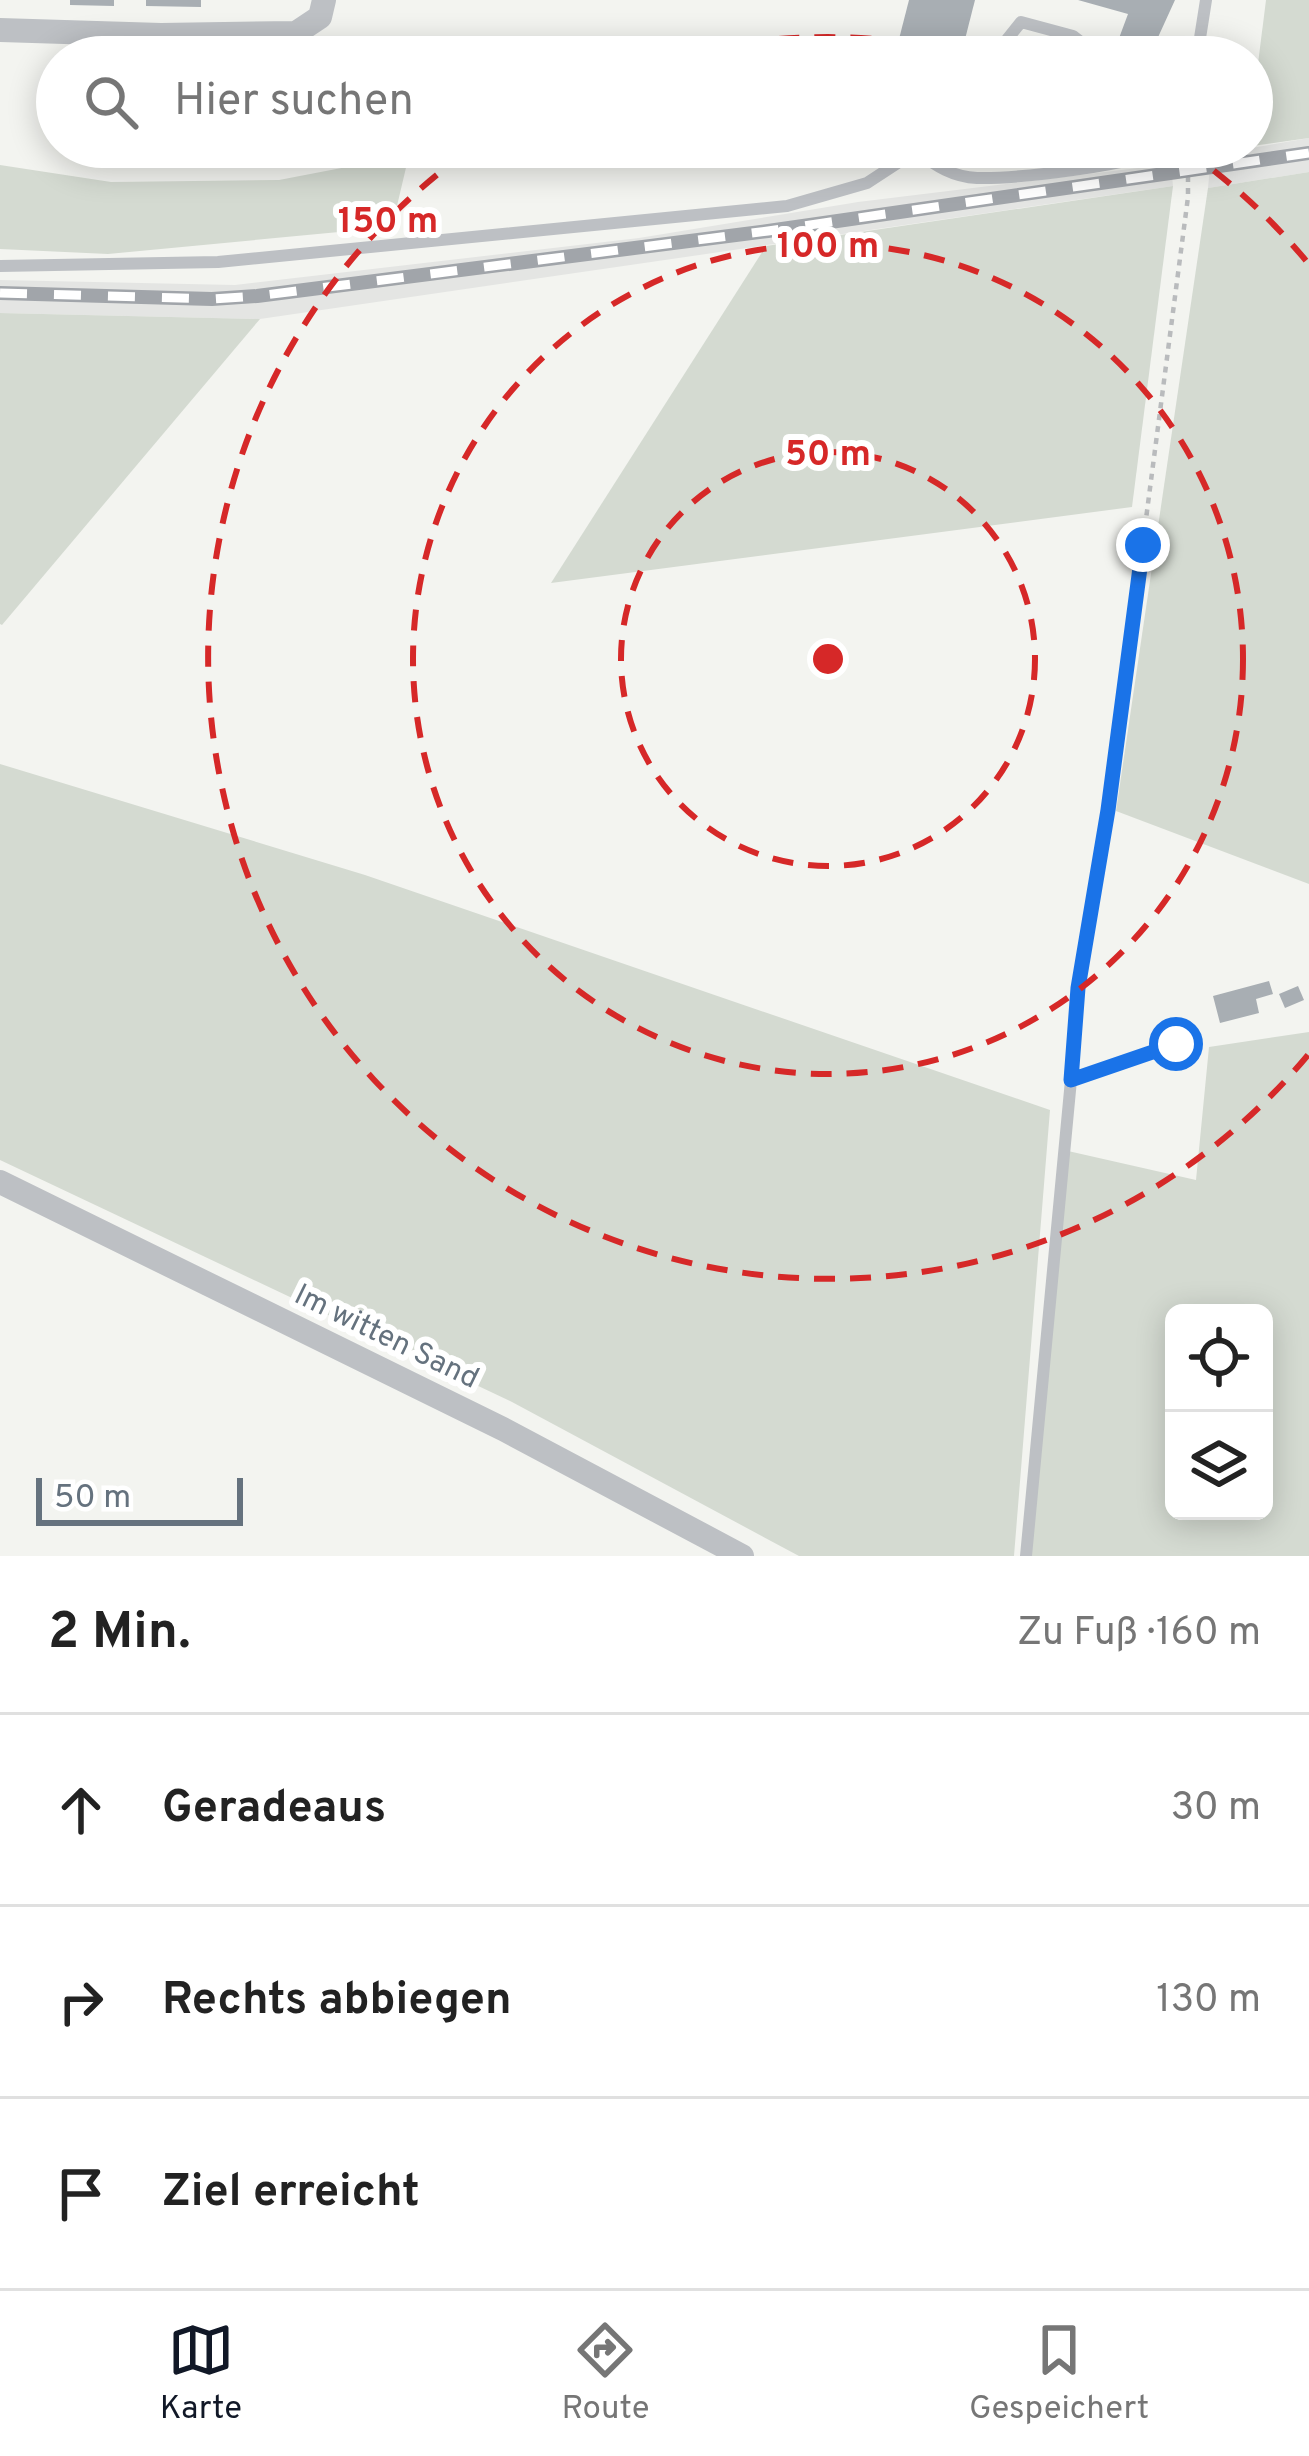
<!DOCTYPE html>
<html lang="de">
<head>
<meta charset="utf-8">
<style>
  body { margin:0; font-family:Overpass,sans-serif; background:#f6f6f6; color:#222 }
  .controls { position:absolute; right:36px; bottom:36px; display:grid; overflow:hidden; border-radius:18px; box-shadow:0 6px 30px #0003 }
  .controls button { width:108px; height:108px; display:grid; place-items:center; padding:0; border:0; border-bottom:3px solid #e0e0e0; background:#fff; color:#222; font:60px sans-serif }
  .scale { position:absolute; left:36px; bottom:30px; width:207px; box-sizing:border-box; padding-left:12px; border:6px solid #65727e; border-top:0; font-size:33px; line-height:42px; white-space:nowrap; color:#65727e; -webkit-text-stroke:9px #fff; paint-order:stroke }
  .stop { position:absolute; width:36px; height:36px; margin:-27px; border:9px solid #1a73e8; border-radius:50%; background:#fff }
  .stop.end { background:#1a73e8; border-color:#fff; box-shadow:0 3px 12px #0008 }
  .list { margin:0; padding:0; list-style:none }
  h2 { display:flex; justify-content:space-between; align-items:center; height:156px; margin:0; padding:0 48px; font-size:51px }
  h2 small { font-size:39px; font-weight:400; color:#767676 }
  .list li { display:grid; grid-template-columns:78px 1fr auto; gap:36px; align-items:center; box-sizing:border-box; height:192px; padding:0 48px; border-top:3px solid #e0e0e0 }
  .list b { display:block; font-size:45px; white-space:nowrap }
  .list em { font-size:39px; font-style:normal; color:#767676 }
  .icon { flex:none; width:66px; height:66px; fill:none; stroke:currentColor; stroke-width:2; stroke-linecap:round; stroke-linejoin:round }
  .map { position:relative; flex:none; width:1309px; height:1556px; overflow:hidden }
  .search { position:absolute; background:#fff; box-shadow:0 6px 30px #0003; left:36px; right:36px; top:36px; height:132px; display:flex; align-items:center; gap:30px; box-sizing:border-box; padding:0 42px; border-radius:66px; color:#767676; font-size:45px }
  .sheet { height:732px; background:#fff }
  nav { display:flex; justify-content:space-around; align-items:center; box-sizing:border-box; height:168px; border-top:3px solid #e0e0e0; background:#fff; font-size:33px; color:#767676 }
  nav a { display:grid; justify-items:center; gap:6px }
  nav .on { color:#111827 }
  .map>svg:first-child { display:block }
  .built { fill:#e4e5e3 }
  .green { fill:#d4dad1; fill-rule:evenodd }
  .building { fill:#a8aeb3 }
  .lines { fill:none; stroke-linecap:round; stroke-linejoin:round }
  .path { stroke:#b9bbbd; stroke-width:4.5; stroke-dasharray:6 6; stroke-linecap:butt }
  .lane { stroke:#bdc0c4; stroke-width:12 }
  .street { stroke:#bdc0c4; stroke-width:24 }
  .rail-casing { stroke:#a1a5aa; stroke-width:14 }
  .rail { stroke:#fff; stroke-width:9; stroke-dasharray:27; stroke-linecap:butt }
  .route { stroke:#1a73e8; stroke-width:15 }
  .ring { fill:none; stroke:#d62828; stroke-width:6; stroke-dasharray:21 15 }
  .labels { text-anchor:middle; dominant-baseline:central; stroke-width:12; stroke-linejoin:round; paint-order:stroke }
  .street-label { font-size:30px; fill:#65727e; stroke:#fff }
  .centre { fill:#d62828; stroke:#fff; stroke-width:6 }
  .ring-label { font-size:36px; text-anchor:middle; font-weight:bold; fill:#d62828; stroke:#fff; stroke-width:12; stroke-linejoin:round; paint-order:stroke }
</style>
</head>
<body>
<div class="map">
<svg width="1309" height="1556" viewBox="0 0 1309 1556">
  <rect width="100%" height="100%" fill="#f3f4f0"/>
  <g class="built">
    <polygon points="1309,138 1309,172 1208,188 1211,155"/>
    <polygon points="1171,164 1173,186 260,319 0,313 0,280 235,285 639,238 858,202"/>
  </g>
  <g class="green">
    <polygon points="1266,0 1309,0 1309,138 1252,146 1252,111"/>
    <polygon points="409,155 392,227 108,254 0,249 0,165 111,182 279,180"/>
    <polygon points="1309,172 1309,884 1116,811 1208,188"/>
    <polygon points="1173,186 1132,507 551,583 766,246"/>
    <polygon points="0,313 260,319 2,625 0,624"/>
    <polygon points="0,764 365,875 1050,1110 1014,1556 799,1556 512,1402 0,1160"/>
    <path d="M1309 1032V1556H1031L1068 1151 1196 1180 1209 1047ZM1174 1313H1264V1511H1174Z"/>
  </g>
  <g class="building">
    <polygon points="70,0 114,0 114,6 70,5"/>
    <polygon points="146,0 201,0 201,7 146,6"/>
    <polygon points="909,0 975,0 961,55 899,39"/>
    <polygon points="1078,0 1175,0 1149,57 1112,57 1128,14"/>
    <polygon points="980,147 1077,147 1078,157 981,161"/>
    <polygon points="1269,981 1273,994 1256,999 1259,1013 1220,1023 1213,996"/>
    <polygon points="1298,986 1304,1000 1285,1008 1279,994"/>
  </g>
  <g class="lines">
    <polyline class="path" points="1070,1062 1108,810 1188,197 1188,158"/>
    <g class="lane">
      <polyline points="993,57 1021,22 1073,36 1100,57"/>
      <polyline points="1197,57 1206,0"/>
      <path d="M918 152C936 166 953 177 977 178 1017 179 1137 165 1170 147"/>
      <polyline points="0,266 218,262 787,206 867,183 922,147"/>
      <polyline points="1026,1556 1071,1080 1176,1044"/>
    </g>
    <g class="street">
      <polyline points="0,30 161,35 296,33 320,17 324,0"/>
      <polyline points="0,1182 503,1429 742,1556"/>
    </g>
    <g class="rail-casing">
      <polyline id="rail" points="0,293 212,299 257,296 768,231 1309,153"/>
    </g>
    <use href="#rail" class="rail"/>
  </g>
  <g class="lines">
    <polyline class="route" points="1143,545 1108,810 1078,988 1071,1080 1176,1044"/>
  </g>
  <g class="ring">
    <circle cx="828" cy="659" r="207"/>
    <circle cx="828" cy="659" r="415"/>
    <path d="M1308 1055A622 622 0 1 1 471 149M672 57A622 622 0 0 1 984 57M1185 149A622 622 0 0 1 1308 263"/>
  </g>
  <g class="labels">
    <g class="street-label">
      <text transform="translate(386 1338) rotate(26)">Im witten Sand</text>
    </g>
  </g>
  <circle cx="828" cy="659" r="18" class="centre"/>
  <g class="ring-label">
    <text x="388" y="232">150 m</text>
    <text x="828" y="257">100 m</text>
    <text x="828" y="465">50 m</text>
  </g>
</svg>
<div class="controls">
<button><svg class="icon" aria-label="locate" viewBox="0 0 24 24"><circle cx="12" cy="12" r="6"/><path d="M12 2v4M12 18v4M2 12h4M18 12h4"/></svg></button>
<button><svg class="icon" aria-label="layers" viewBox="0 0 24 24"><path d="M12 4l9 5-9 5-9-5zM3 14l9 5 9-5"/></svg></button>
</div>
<div class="scale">50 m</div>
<div class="stop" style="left:1176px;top:1044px"></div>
<div class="stop end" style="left:1143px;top:545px"></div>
<div class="search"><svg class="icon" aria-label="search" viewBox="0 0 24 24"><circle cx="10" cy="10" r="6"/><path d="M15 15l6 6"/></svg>Hier suchen</div>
</div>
<section class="sheet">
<h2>2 Min.<small>Zu Fuß · 160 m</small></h2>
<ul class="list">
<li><svg class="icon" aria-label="ahead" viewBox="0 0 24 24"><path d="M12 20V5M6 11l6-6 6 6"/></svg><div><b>Geradeaus</b></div><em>30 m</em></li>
<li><svg class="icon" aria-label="right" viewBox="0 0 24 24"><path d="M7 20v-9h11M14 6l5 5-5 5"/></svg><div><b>Rechts abbiegen</b></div><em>130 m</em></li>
<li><svg class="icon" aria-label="arrive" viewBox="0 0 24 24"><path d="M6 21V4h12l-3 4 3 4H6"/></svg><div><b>Ziel erreicht</b></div></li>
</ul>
</section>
<nav>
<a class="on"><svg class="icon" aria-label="map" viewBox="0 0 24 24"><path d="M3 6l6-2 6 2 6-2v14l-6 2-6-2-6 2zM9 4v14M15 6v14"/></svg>Karte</a>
<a><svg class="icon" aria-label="directions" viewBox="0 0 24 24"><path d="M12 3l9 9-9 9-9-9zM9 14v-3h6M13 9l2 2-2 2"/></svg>Route</a>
<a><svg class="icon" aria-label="saved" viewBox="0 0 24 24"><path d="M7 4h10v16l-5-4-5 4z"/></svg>Gespeichert</a>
</nav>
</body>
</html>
